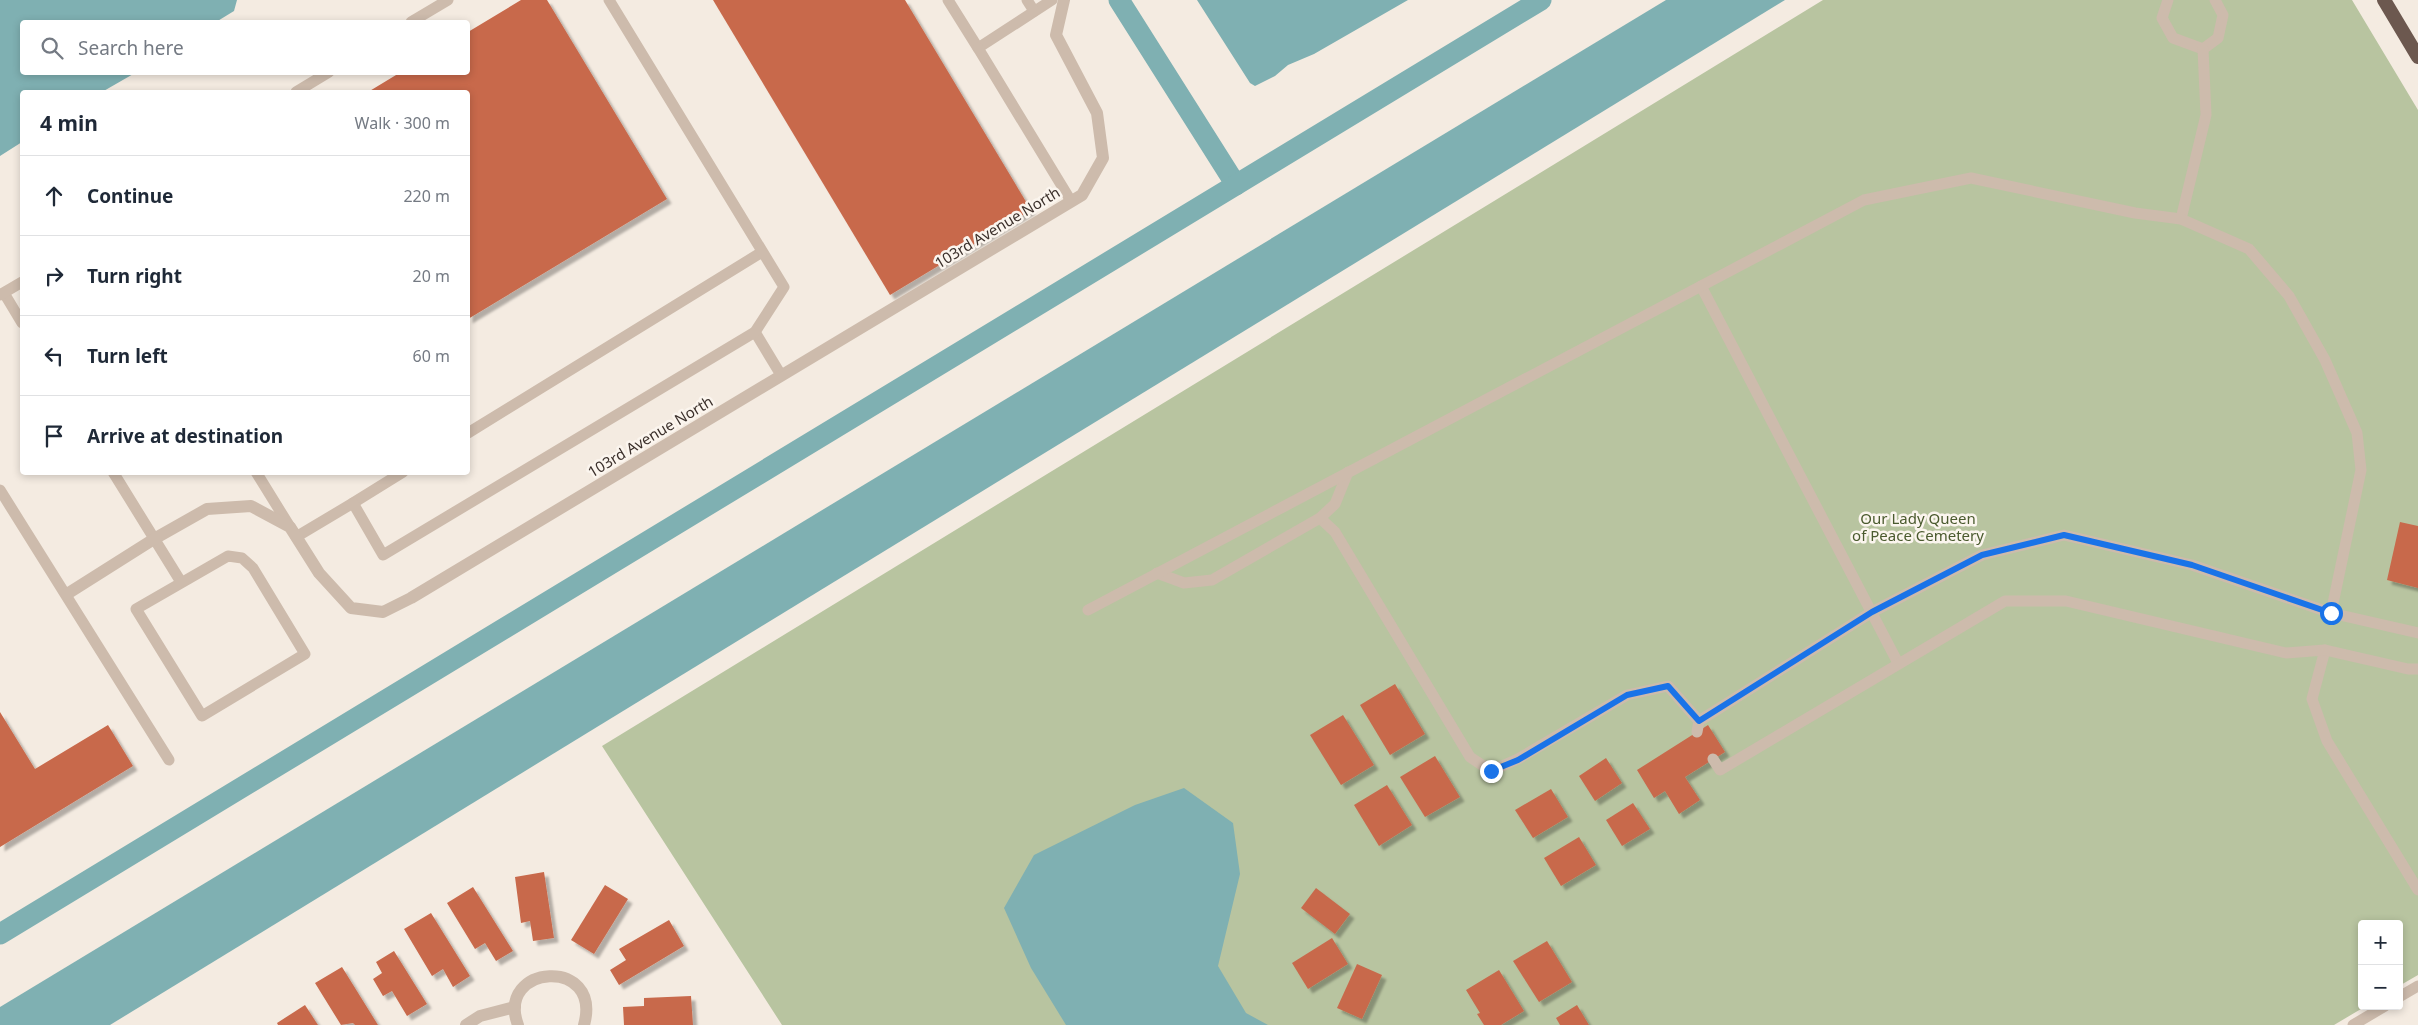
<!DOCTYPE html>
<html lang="en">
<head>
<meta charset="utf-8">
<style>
  body { margin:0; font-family:"Noto Sans",sans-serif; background:#f6f6f7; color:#1f2937 }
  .controls { position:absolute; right:15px; bottom:15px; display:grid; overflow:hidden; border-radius:5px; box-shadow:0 2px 8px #0003 }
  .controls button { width:45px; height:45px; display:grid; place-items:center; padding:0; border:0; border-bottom:1px solid #e0e1e3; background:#fff; color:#1f2937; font:25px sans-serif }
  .stop { position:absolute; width:15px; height:15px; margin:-11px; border:4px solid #1a73e8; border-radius:50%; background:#fff }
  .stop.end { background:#1a73e8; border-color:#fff; box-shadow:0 1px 5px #0008 }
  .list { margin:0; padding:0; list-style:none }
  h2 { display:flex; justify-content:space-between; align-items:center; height:65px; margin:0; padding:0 20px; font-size:21px }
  h2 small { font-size:16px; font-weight:400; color:#747a83 }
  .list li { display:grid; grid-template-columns:32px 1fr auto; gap:15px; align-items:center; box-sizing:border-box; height:80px; padding:0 20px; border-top:1px solid #e0e1e3 }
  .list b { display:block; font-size:19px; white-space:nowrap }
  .list em { font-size:16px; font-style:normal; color:#747a83 }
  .icon { flex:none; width:28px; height:28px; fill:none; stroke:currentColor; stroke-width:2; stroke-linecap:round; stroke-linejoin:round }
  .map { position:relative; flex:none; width:2418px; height:1025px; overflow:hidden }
  .search { position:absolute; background:#fff; box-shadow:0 2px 8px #0003; left:20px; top:20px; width:450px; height:55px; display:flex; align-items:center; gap:12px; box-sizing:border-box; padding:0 18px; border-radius:5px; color:#747a83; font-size:19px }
  .panel { position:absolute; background:#fff; box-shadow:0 2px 8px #0003; left:20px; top:90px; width:450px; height:385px; border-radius:5px }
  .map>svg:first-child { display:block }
  .green { fill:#b8c4a0 }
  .water { fill:#7fb0b2 }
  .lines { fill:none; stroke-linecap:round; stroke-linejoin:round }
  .canal { stroke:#7fb0b2; stroke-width:21 }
  .building { fill:#c8694b; filter:url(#shadow) }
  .service { stroke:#cdbbac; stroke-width:11 }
  .minor { stroke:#cdbbac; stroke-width:12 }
  .trunk { stroke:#6c584f; stroke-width:14 }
  .route { stroke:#1a73e8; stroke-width:6 }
  .labels { text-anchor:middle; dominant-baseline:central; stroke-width:5; stroke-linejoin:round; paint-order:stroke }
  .street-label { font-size:15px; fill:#3b302b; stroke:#fbf5ee }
  .park-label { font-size:15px; fill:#4a5a2e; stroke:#fbf5ee }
</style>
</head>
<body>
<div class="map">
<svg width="2418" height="1025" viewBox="0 0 2418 1025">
  <defs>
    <filter id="shadow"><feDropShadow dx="4.5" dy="4.5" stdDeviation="1" flood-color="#0004"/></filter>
  </defs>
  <rect width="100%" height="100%" fill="#f4ebe1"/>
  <polygon class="green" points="1823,0 2352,0 2418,110 2418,975 2399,986 2399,924 2362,924 2362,1006 2366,1006 2334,1025 782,1025 602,746"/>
  <g class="water">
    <polygon points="0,0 237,0 234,11 216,22 22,22 22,72 135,73 102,92 22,92 22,142 0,156"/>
    <polygon points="1197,0 1408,0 1314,54 1288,65 1275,76 1255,86 1250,83"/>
    <polygon points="1666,0 1785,0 110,1025 0,1025 0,1007"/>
    <polygon points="1184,788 1233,823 1240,874 1218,966 1246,1013 1268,1025 1066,1025 1031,968 1004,908 1034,855 1135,805"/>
  </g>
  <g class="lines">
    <g class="canal">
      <polyline points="1119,0 1236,185"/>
      <polyline points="0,934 1541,0"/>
    </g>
  </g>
  <g class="building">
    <polygon points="521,0 547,0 667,199 468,319 468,92 368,92 401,72 468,72 468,32"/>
    <polygon points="713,0 905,0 1031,210 890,295"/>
    <polygon points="2400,522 2418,526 2418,588 2387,580"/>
    <polygon points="1395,684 1425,734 1390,755 1360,705"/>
    <polygon points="0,712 35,769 108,725 133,766 0,847"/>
    <polygon points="1343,715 1374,765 1341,785 1310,735"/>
    <polygon points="1708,725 1725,752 1685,777 1700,800 1679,814 1665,791 1654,798 1637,770"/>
    <polygon points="1435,756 1460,797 1425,817 1400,777"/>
    <polygon points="1606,758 1622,783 1595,801 1579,776"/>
    <polygon points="1387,785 1412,825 1379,846 1354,805"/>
    <polygon points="1551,789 1568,817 1533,838 1515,810"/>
    <polygon points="1633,803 1650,829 1622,846 1606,820"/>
    <polygon points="1579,837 1596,865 1561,886 1544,858"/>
    <polygon points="544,872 554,938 533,941 530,921 521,923 515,877"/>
    <polygon points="605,885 628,899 594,954 571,940"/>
    <polygon points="473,887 513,951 496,961 485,943 475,949 447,903"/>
    <polygon points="1316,888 1350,914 1335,934 1301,908"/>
    <polygon points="431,913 470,976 453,987 443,969 432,976 404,929"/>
    <polygon points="669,920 684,946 619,985 610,970 626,960 619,949"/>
    <polygon points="1332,938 1348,964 1308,989 1292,963"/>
    <polygon points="1547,941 1572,982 1539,1002 1513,961"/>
    <polygon points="394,951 427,1004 407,1016 392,991 383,996 373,979 382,973 376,962"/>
    <polygon points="1357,964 1382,975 1362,1019 1337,1008"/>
    <polygon points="342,967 378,1025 355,1025 353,1023 341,1025 315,983"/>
    <polygon points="1499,970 1524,1011 1501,1025 1484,1025 1477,1014 1480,1013 1466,990"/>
    <polygon points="691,996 693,1025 624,1025 623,1007 644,1006 644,998"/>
    <polygon points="305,1005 318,1025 278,1025 277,1023"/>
    <polygon points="1577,1005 1589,1025 1560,1025 1556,1018"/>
  </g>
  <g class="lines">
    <g class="service">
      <polyline points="948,0 978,48 1052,0"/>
      <polyline points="1027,0 1034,11"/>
      <polyline points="2168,0 2162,18 2173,38 2203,49"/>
      <polyline points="411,22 448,0"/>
      <polyline points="978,48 1071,201"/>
      <polyline points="2203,49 2218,38 2223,15 2215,0"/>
      <polyline points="296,92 329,72"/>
      <polyline points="2181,219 2206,115 2203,49"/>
      <polyline points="1701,286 1898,663"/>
      <polyline points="4,293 22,323"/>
      <polyline points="0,295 22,282"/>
      <polyline points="755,332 781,375"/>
      <polyline points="468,433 762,252"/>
      <polyline points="113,472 181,582"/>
      <polyline points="256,472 290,527"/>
      <polyline points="0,490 169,760"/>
      <polyline points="353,503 403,472"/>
      <polyline points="1320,518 1335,532 1470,757 1491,771 1518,759 1627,695 1668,686 1699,721"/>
      <polyline points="296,537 353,503 383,555 755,332 784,287 609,0"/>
      <polygon points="228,556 242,558 253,568 305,654 202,716 136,609"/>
      <polyline points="1157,573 1184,583 1212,580 1320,518 1335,504 1348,472"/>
      <polyline points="1088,610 1864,200 1971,178 2135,213 2181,219 2249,249 2289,296 2325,360 2357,433 2361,470 2331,613"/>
      <polyline points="2325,650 2312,699 2327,741 2418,890"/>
      <polyline points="1697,732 1699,721 1872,612 1982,555 2064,535 2192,565 2331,613 2418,633"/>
      <polyline points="1713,759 1720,770 2005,601 2066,601 2286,653 2325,650 2408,669 2418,669"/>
      <polyline points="2399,997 2418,986"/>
      <polyline points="2353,1025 2385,1006"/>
    </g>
    <g class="minor">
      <polyline points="67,594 154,539 207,509 251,506 290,527 319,573 351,608 383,612 411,598 1082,195 1103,158 1097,113 1056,35 1064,0"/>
      <polyline points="466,1025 480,1016 515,1007"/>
      <path d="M518 1025C495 964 603 956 584 1025"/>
    </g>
    <polyline class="trunk" points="2384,0 2418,57"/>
  </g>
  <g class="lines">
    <polyline class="route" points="1491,771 1518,760 1627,695 1668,686 1699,721 1872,612 1982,555 2064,535 2192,565 2331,613"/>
  </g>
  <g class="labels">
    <g class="street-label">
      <text transform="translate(997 227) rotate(-31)">103rd Avenue North</text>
      <text transform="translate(650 436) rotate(-31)">103rd Avenue North</text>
    </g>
    <g class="park-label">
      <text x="1918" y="518">Our Lady Queen<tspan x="1918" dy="17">of Peace Cemetery</tspan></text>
    </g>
  </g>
</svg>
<div class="controls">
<button>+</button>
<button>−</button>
</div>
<div class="stop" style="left:2331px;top:613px"></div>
<div class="stop end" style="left:1491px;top:771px"></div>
<div class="search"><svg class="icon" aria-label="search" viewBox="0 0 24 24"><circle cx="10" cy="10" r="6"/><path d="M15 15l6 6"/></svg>Search here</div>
<section class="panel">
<h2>4 min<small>Walk · 300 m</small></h2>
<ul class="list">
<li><svg class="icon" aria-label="ahead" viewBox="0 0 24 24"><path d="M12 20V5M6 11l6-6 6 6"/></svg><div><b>Continue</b></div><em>220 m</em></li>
<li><svg class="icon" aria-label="right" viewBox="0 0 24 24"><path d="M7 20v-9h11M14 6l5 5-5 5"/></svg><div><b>Turn right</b></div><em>20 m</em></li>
<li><svg class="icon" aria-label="left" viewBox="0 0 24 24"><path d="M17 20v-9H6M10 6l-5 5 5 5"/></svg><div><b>Turn left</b></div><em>60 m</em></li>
<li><svg class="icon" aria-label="arrive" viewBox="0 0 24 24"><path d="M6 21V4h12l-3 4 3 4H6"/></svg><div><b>Arrive at destination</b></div></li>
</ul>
</section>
</div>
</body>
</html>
